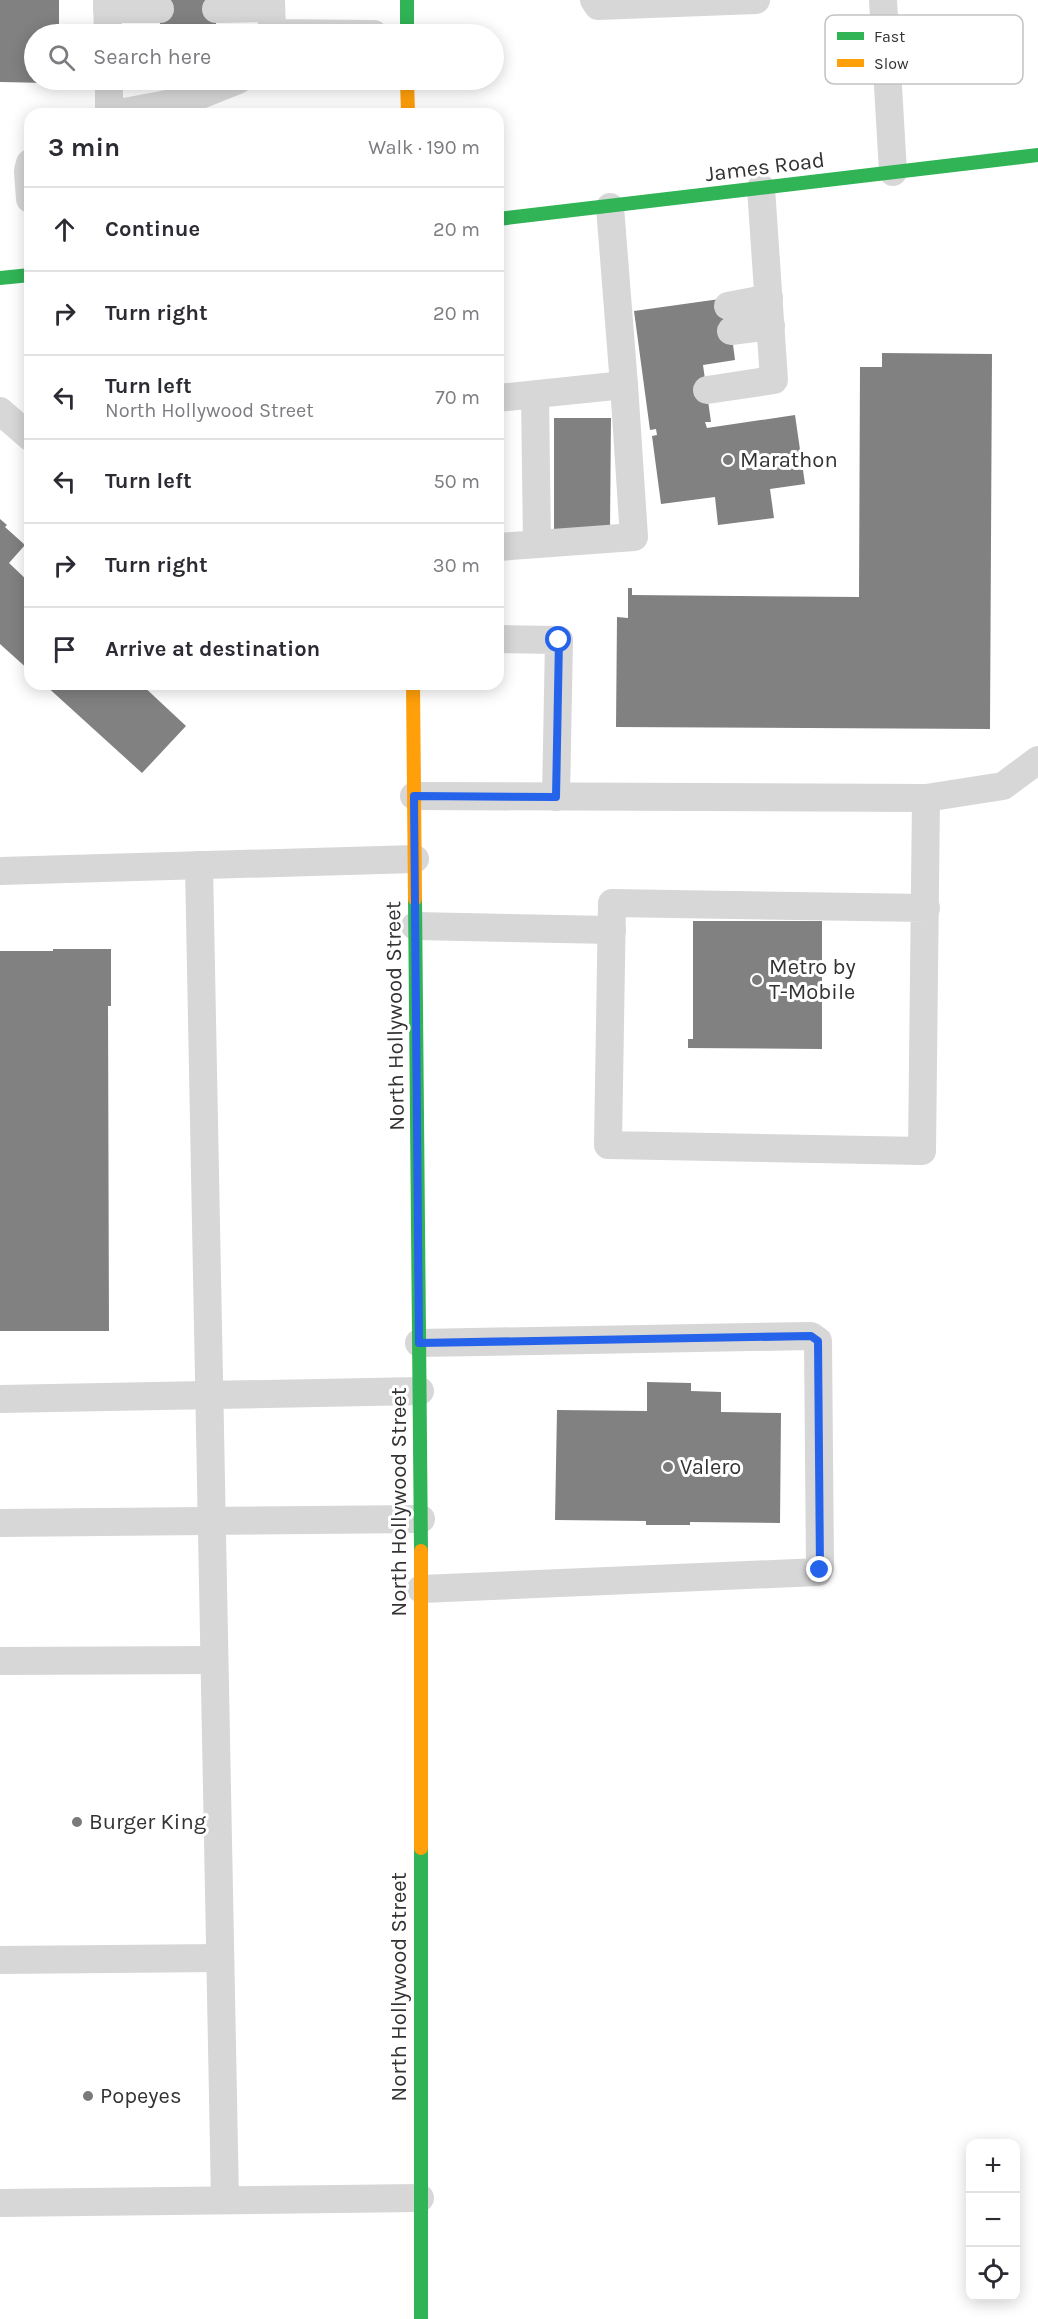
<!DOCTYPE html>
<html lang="en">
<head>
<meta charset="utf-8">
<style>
  body { margin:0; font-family:Karla,sans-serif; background:#f2f2f3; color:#2b2b33 }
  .controls { position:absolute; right:18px; bottom:18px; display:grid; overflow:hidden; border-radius:12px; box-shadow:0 3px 15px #0003 }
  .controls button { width:54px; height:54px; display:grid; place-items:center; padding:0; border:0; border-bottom:2px solid #e1e1e2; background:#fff; color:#2b2b33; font:30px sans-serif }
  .stop { position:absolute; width:18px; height:18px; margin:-14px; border:4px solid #2563eb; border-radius:50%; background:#fff }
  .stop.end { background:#2563eb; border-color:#fff; box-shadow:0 2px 6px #0008 }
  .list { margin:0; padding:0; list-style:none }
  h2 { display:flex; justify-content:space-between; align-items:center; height:78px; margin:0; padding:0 24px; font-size:26px }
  h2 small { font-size:20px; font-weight:400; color:#7c7c81 }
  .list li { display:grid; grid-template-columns:39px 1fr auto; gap:18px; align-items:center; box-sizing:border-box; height:84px; padding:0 24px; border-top:2px solid #e1e1e2 }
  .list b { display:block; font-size:22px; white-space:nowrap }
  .list p { margin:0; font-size:20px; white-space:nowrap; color:#7c7c81 }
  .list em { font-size:20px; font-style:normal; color:#7c7c81 }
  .icon { flex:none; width:33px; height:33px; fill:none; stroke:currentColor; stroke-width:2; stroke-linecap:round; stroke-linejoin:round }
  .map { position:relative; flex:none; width:1038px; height:2319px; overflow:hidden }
  .search { position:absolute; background:#fff; box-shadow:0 3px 15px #0003; left:24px; top:24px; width:480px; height:66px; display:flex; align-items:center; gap:15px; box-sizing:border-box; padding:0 21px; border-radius:33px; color:#7c7c81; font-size:22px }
  .panel { position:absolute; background:#fff; box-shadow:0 3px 15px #0003; left:24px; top:108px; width:480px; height:582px; border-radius:18px }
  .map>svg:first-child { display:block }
  .building { fill:#818181 }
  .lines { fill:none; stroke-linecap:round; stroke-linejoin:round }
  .lane { stroke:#d7d7d7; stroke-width:28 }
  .fast { stroke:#30b455; stroke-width:14 }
  .slow { stroke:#ff9f0a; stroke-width:14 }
  .route { stroke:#2563eb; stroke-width:8 }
  .poi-dot { fill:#7a7a7a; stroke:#fff; stroke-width:2 }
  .labels { text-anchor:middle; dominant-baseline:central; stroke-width:6; stroke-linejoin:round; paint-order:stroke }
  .street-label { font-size:22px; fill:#333; stroke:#fff }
  .poi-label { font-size:22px; fill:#333; stroke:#fff; text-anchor:start }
  .key { fill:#fff; stroke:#c2c2c2; stroke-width:1.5 }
  .key-label { font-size:16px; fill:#333 }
</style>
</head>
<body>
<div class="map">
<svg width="1038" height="2319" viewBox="0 0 1038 2319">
  <rect width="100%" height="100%" fill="#fff"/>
  <g class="building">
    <polygon points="0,0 59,0 59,34 34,34 34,80 64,80 63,85 49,85 49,83 0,82"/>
    <rect x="160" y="0" width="56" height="34"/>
    <polygon points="727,298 735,360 703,365 711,422 705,422 707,428 795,415 805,484 770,489 774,518 718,525 715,497 661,504 652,436 657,435 656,429 650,430 634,311"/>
    <polygon points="882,353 992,354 990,729 616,727 617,617 628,618 628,588 632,588 632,595 859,597 860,367 882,367"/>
    <polygon points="554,418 611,418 610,529 554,529"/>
    <polygon points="0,519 7,525 5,527 25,545 9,563 30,583 30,671 0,644"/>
    <polygon points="44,684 141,684 186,726 142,773"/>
    <polygon points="693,921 822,921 822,1049 688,1048 688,1039 693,1039"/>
    <polygon points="53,949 111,949 111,1006 108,1006 109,1331 0,1331 0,951 53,951"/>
    <polygon points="647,1382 691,1383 691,1391 721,1392 721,1412 781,1413 780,1523 690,1522 690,1525 646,1525 646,1521 555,1520 557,1410 647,1411"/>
  </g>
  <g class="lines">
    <g class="lane">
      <polyline points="107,0 108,34"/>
      <polyline points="271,0 272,33 374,34"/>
      <polyline points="594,0 598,6 756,0"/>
      <polyline points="883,0 893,172"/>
      <polyline points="107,9 160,9"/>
      <polyline points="216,9 271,8"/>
      <polyline points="109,80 109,114"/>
      <polyline points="114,114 188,100 238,80"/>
      <polyline points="30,163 28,171 30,199"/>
      <polyline points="610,207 624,385"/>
      <polyline points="728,306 769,298"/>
      <polyline points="731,331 771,326"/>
      <polyline points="707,390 774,380 761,188"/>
      <polyline points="535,395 537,544"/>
      <polyline points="498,398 624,385 634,537 498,547"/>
      <polyline points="0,411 30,437"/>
      <polyline points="498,639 559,640 556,797"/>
      <polyline points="414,796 926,798 1003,786 1038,760"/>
      <polyline points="926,798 922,1151 608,1145 612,903 926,908"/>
      <polyline points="199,865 225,2200"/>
      <polyline points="0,871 415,859"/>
      <polyline points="415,926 612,930"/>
      <polyline points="419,1343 811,1336 818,1341 820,1567 818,1572 421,1589"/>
      <polyline points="0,1399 420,1391"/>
      <polyline points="0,1523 421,1519"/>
      <polyline points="0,1661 214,1660"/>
      <polyline points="0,1960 220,1958"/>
      <polyline points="0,2203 420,2198"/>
    </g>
    <g class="fast">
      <polyline points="407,0 407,34"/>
      <polyline points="498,219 1038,155"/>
      <polyline points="0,278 30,275"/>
      <polyline points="415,899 421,1551"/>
      <polyline points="421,1848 421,2319"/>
    </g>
    <g class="slow">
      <polyline points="407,80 408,114"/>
      <polyline points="413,684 415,899"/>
      <polyline points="421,1551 421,1848"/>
    </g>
  </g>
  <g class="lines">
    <polyline class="route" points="559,640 556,797 414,796 419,1343 811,1336 818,1341 820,1570"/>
  </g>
  <g class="poi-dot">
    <circle cx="728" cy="460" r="6"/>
    <circle cx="757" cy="980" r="6"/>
    <circle cx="668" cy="1467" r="6"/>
    <circle cx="77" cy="1822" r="6"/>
    <circle cx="88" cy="2096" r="6"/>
  </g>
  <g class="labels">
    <g class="street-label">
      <text transform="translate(765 167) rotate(-7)">James Road</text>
      <text transform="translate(395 1016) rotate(-91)">North Hollywood Street</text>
      <text transform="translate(399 1502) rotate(-90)">North Hollywood Street</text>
      <text transform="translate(399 1987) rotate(-90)">North Hollywood Street</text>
    </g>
    <g class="poi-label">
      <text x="740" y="460">Marathon</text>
      <text x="769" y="967">Metro by<tspan x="769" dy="25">T-Mobile</tspan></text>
      <text x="680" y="1467">Valero</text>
      <text x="89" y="1822">Burger King</text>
      <text x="100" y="2096">Popeyes</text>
    </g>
  </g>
  <rect x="825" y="15" width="198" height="69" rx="9" class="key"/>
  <rect x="837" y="32" width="27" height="8" fill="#30b455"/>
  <rect x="837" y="59" width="27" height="8" fill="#ff9f0a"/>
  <g class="key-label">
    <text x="874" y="42">Fast</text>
    <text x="874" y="69">Slow</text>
  </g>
</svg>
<div class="controls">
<button>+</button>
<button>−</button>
<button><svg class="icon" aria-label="locate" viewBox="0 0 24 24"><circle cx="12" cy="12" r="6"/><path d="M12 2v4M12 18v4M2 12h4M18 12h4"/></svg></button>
</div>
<div class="stop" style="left:559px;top:640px"></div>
<div class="stop end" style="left:820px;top:1570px"></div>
<div class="search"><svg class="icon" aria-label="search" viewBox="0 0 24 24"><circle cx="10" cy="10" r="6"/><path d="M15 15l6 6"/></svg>Search here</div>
<section class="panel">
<h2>3 min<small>Walk · 190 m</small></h2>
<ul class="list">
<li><svg class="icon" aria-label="ahead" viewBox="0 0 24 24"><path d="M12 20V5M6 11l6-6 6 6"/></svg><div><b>Continue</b></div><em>20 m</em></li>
<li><svg class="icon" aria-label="right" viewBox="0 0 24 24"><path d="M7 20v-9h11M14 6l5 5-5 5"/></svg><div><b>Turn right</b></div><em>20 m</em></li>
<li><svg class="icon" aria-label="left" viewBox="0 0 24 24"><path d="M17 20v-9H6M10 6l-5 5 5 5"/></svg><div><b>Turn left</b><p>North Hollywood Street</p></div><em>70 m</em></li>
<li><svg class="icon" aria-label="left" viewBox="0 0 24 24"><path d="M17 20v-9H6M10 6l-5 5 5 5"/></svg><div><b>Turn left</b></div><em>50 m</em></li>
<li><svg class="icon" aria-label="right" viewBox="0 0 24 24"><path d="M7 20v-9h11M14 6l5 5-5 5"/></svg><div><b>Turn right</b></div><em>30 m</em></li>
<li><svg class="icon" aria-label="arrive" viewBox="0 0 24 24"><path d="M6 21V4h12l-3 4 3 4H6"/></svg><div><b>Arrive at destination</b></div></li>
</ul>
</section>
</div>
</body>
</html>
